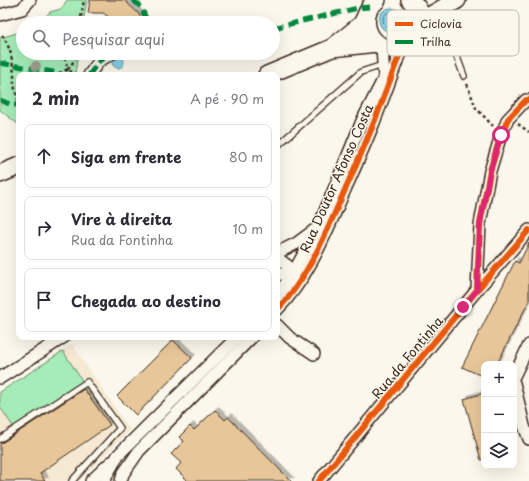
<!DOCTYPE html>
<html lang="pt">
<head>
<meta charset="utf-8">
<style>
  body { margin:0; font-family:"Playpen Sans",sans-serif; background:#f7f7f7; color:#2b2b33 }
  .controls { position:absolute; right:12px; bottom:12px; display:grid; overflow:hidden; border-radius:8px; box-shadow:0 4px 16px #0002 }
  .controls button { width:36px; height:36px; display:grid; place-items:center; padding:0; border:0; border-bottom:1px solid #e1e1e2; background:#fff; color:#2b2b33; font:20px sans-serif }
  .stop { position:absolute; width:12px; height:12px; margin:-9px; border:3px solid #db2777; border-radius:50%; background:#fff }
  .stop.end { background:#db2777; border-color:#fff; box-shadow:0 1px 4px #0008 }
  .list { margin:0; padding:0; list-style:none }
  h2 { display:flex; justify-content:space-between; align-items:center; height:52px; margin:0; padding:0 16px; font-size:17px }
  h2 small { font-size:13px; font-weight:400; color:#7c7c81 }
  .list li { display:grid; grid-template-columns:26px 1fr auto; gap:12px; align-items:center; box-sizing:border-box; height:64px; margin:0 8px 8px; padding:0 8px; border:1px solid #e1e1e2; border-radius:8px }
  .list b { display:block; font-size:15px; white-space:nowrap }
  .list p { margin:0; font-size:13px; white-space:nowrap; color:#7c7c81 }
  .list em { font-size:13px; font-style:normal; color:#7c7c81 }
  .icon { flex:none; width:22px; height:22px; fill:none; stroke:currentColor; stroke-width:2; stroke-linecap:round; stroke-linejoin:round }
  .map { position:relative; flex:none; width:529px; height:481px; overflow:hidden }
  .search { position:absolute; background:#fff; box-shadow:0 4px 16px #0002; left:16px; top:16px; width:264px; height:44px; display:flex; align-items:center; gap:10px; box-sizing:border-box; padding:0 14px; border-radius:22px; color:#7c7c81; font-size:15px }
  .panel { position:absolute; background:#fff; box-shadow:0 4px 16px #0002; left:16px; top:72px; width:264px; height:268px; border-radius:8px }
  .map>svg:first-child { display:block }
  .built { fill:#f5e9d3 }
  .green { fill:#a5ecb9; stroke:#708b6c }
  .water { fill:#86d0e6; stroke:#688e96 }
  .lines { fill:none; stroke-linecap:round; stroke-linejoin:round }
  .shore { stroke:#596c6e; stroke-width:1 }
  .building { fill:#e7c799; stroke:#3b2a1e; filter:url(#shadow) }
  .service-casing { stroke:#3b2a1e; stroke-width:8 }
  .minor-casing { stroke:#3b2a1e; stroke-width:14 }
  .primary-casing { stroke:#3b2a1e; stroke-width:20 }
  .path { stroke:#3b2a1e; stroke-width:2.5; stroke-dasharray:3 3; stroke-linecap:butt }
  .service { stroke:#fbf7ec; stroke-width:5.5 }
  .minor { stroke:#fbf7ec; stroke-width:11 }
  .primary { stroke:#fbf7ec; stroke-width:17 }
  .quiet { stroke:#00873e; stroke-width:5; stroke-dasharray:10 5; stroke-linecap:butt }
  .cycleway-casing { stroke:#fbf7ec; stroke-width:8 }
  .cycleway { stroke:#e8590c; stroke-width:6 }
  .tree { fill:#a0a190 }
  .route { stroke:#db2777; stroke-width:5 }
  .labels { text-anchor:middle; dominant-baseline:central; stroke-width:3; stroke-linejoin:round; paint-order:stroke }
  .street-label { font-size:13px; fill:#3b2a1e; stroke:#fbf7ec }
  .key { fill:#fbf7ec; stroke:#c1baae; stroke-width:1 }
  .key-label { font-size:11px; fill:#3b2a1e }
</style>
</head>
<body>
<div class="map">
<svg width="529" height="481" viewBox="0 0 529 481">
  <defs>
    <filter id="shadow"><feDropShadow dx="3.5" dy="-3.5" stdDeviation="0" flood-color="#0004"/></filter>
  </defs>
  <rect width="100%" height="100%" fill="#fbf7ec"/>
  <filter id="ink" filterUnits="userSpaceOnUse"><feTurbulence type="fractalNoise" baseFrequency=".025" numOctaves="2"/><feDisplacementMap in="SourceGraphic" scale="8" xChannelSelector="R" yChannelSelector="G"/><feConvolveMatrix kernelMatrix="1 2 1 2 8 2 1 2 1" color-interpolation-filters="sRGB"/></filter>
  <g filter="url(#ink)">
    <polygon class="built" points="72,344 130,430 78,481 0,481 0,392"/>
    <g class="green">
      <polygon points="67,0 87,0 83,23 39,23 50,12 61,9"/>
      <polygon points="23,31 23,53 78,53 75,75 19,75 19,125 0,110 0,38"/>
      <polygon points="63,351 83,382 14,428 0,407 0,392"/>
    </g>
    <g class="water">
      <circle cx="391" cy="20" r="12"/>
      <circle cx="118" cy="62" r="6"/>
    </g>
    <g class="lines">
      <circle class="shore" cx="391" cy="20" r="8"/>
    </g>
    <g class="building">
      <polygon points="90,0 124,0 138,13 144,23 117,23 103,13 88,13"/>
      <polygon points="529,243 529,301 497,364 484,364 484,377 462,367 515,261 519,263"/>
      <polygon points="173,340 192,358 136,415 117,396"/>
      <polygon points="84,389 110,425 40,473 45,481 0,481 0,444"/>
      <polygon points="484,393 484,459 481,460 464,399"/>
      <polygon points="215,410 225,420 228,417 291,481 188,481 176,469 181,463 171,454 184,441 179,437 190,426 194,430"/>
    </g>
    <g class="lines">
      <g class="service-casing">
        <g id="service">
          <polyline points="443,20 464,76"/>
          <polyline points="277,146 361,72 383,65"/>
          <polyline points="0,439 87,382 120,428 72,481"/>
        </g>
      </g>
      <g class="minor-casing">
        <g id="minor">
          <polyline points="0,15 22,9 30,0"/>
          <polyline points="89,75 99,61 113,53"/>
          <polyline points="277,253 297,243 316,229"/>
          <polyline points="277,258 288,266 292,275"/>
          <path d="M277 273C283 276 290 273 295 276"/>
          <polyline points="477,290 480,224 490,171 501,135 508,119 526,100 529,100"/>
          <polyline points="277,295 292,275 318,228 362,121 384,78 382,47"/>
          <path d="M277 310C309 277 326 233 344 192 354 170 364 147 373 125 383 100 392 74 402 48"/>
          <polyline points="277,325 290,338 314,354"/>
          <polyline points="514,376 529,345"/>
          <polyline points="0,378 64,337"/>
          <polyline points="514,383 524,426 529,439"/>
          <polyline points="91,481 111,462"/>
          <polyline points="105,481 107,475 118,455 237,337"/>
          <polyline points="121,481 123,474 139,451 252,337"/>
          <polyline points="319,481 477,290 529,230"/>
        </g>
      </g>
      <g class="primary-casing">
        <g id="primary">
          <path d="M367 13C360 55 416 62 421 24 422 14 418 6 410 0"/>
          <polyline points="421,21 457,0"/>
          <polyline points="332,48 376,43"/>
          <polyline points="267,75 332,48 362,24 370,7 377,0"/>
          <polyline points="0,174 19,166"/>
        </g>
      </g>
      <g class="path">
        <polyline points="80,23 84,0"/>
        <polyline points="2,35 7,43 11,54 14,73 14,85 19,104"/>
        <polyline points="61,53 63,54 68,69 63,75"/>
        <polyline points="68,69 74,61 75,53"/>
        <polyline points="59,73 68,69 75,75"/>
        <polyline points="467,84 476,108 493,126"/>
        <polyline points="518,124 529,132"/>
      </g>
      <use href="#service" class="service"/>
      <use href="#minor" class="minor"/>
      <use href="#primary" class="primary"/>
      <g class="quiet">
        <polyline points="133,0 141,7 148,23"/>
        <polyline points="273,28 358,8 370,7"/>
        <polyline points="0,63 59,73"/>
        <polyline points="89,75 99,61 113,53"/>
        <polyline points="0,100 12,105 19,105"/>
      </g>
      <g class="cycleway-casing">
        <g id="cycleway">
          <polyline points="477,290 480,224 490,171 501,135 508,119 526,100 529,100"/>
          <path d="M277 310C309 277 326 233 344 192 354 170 364 147 373 125 383 100 392 74 402 48"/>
          <polyline points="319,481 477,290 529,230"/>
        </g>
      </g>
      <use href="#cycleway" class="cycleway"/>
    </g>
    <circle class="tree" cx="36" cy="66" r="5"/>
  </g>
  <g class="lines" filter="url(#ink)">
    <polyline class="route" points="463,307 477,290 480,224 490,171 501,135"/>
  </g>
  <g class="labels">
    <g class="street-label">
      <text transform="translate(336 178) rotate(-66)">Rua Doutor Afonso Costa</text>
      <text transform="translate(407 357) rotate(-50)">Rua da Fontinha</text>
    </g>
  </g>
  <rect x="387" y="10" width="132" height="46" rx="6" class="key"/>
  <rect x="395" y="22" width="18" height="4" fill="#e8590c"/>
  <rect x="395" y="40" width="18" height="4" fill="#00873e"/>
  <g class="key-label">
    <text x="420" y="28">Ciclovia</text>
    <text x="420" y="46">Trilha</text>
  </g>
</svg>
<div class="controls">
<button>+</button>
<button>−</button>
<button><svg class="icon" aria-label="layers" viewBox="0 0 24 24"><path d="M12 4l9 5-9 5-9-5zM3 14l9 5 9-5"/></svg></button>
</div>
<div class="stop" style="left:501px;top:135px"></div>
<div class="stop end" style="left:463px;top:307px"></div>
<div class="search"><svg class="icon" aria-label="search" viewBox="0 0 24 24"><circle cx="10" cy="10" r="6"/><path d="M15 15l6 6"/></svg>Pesquisar aqui</div>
<section class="panel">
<h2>2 min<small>A pé · 90 m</small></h2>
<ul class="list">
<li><svg class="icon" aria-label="ahead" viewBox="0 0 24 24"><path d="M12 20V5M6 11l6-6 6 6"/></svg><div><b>Siga em frente</b></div><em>80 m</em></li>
<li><svg class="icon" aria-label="right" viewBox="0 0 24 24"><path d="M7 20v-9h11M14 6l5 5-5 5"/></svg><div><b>Vire à direita</b><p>Rua da Fontinha</p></div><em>10 m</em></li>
<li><svg class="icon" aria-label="arrive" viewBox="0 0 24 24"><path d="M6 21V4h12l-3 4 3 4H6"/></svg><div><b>Chegada ao destino</b></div></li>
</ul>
</section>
</div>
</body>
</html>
